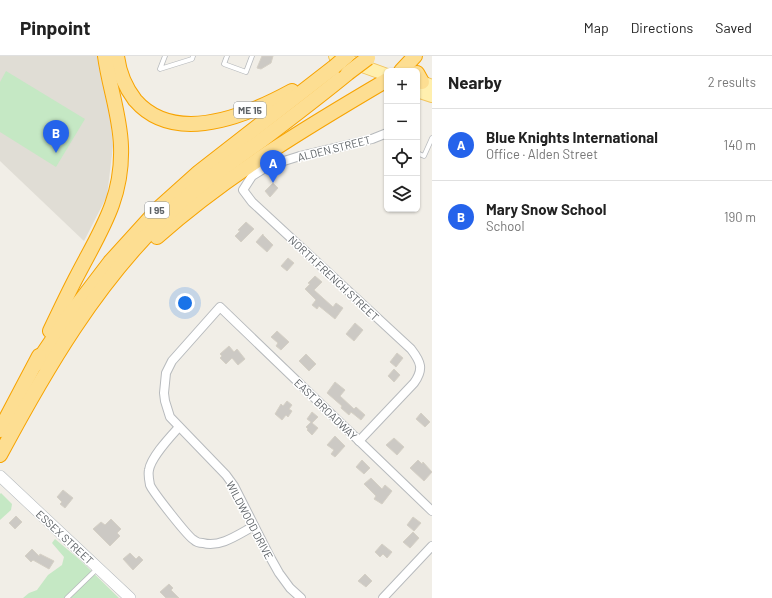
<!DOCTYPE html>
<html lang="en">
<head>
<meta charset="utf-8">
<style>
  body { margin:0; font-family:Barlow,sans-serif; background:#f2f2f2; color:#222 }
  .controls { position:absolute; right:12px; top:12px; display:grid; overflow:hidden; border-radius:6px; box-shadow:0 1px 3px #0004 }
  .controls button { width:36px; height:36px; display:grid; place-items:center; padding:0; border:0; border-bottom:1px solid #e0e0e0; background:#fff; color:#222; font:20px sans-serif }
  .you { position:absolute; left:185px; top:247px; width:14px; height:14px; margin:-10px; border:3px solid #fff; border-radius:50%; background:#1a73e8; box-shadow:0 0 0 6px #1a73e833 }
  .badge { display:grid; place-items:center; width:26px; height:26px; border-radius:50%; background:#2563eb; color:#fff; font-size:13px; font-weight:700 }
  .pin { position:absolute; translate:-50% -33px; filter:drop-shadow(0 1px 2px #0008) }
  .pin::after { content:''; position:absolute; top:21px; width:14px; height:12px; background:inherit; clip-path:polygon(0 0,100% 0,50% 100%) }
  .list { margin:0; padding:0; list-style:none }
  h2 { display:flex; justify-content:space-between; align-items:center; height:52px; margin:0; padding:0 16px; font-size:17px }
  h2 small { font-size:13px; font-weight:400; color:#767676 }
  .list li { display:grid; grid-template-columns:26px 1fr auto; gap:12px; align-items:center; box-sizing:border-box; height:72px; padding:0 16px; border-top:1px solid #e0e0e0 }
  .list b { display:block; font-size:15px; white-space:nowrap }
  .list p { margin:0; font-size:13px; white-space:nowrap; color:#767676 }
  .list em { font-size:13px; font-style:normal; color:#767676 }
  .icon { flex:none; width:22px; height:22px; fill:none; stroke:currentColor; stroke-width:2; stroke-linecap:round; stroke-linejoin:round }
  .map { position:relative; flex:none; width:432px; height:542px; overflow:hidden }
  header { display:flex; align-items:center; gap:24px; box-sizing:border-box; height:56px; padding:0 20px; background:#fff; border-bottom:1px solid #e0e0e0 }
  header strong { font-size:19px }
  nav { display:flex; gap:22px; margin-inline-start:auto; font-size:14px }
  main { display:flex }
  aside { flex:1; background:#fff }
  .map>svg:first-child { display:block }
  .education { fill:#e0ddd5 }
  .green { fill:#c5e8c4 }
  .building { fill:#ccc9c4; stroke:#d5d0c5 }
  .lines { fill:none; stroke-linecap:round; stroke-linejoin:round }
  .lane-casing { stroke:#b7babd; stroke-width:5.5 }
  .street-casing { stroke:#b7babd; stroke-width:10 }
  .secondary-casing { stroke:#b5babe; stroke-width:12 }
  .primary-casing { stroke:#f2c45f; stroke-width:14 }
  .highway-casing { stroke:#f7a300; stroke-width:16 }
  .lane { stroke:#fff; stroke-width:4 }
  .street { stroke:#fff; stroke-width:8 }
  .secondary { stroke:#fff; stroke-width:11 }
  .primary { stroke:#ffefae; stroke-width:12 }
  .highway { stroke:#fdde92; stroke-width:14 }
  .highway-bridge-casing { stroke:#f7a300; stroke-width:16; stroke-linecap:butt }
  .highway-bridge { stroke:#fdde92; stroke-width:14 }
  .labels { text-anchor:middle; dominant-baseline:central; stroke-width:3; stroke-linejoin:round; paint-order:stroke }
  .shield { fill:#fff; stroke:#8e9295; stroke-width:1 }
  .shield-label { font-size:10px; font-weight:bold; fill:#5e6367 }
  .street-label { font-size:11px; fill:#5e6367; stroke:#fff }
</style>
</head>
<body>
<header>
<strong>Pinpoint</strong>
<nav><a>Map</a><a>Directions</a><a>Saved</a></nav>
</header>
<main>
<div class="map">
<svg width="432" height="542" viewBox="0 0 432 542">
  <rect width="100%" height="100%" fill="#f1eee7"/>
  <polygon class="education" points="0,0 100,0 109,47 113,90 107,140 84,185 0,105"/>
  <g class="green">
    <polygon points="6,15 85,63 56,111 0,76 0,26"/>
    <polygon points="1,437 12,448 11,454 0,464 0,438"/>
    <polygon points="55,483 80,504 119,542 23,542 29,537 37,534 48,519 62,509 64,501 52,487"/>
  </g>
  <g class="building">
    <polygon points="262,0 273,0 271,7 261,13 257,12"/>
    <polygon points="273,127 278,132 270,141 265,135"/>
    <polygon points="246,166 254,173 241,186 235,180 240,175 238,174"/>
    <polygon points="263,178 263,179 273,189 267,196 256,186"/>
    <polygon points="288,202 294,207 287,215 281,210"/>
    <polygon points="315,220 322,226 314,234 333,251 336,247 343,252 335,263 319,250 317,253 312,249 316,244 305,233 310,228 308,227"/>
    <polygon points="355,267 363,274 354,285 346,278"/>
    <polygon points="277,275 289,286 281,294 276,290 278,287 271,281"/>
    <polygon points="229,290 234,296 237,293 245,303 238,309 232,302 226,308 220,302 222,300 220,298"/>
    <polygon points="397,297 403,302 396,311 390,306"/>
    <polygon points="306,298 316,308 309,315 299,305"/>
    <polygon points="394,313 400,319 394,326 388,320"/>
    <polygon points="335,326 345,334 340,340 354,353 356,351 365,359 361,364 351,356 349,359 341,352 342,350 327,337"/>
    <polygon points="287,345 292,349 289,353 292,355 288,361 286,359 282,364 275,358 281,348 283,350"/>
    <polygon points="312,356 318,361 312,367 318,372 312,379 307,374 308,373 306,371 311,366 307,363"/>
    <polygon points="421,357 430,366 425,371 416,363"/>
    <polygon points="335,380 345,390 335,401 331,398 334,394 327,389"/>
    <polygon points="394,382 404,391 397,399 386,389"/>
    <polygon points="362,404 370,412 364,418 356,411"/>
    <polygon points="418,404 422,408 423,406 432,416 424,425 410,412"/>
    <polygon points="371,422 382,433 385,429 392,435 382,448 374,443 376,440 364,428"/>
    <polygon points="63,434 73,442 65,452 60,448 62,446 57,441"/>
    <polygon points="16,460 22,466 15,473 9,467"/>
    <polygon points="413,461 421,467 414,475 407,469"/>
    <polygon points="111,463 121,473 117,477 120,480 110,490 93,473 101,466 105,469"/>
    <polygon points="413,476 419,482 410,492 403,486"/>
    <polygon points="382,488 392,496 387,502 383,498 380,501 375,496"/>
    <polygon points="32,493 39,500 40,498 54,505 49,513 33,504 31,506 25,500"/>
    <polygon points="130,497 136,503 139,500 143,504 133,514 123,503"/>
    <polygon points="365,518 372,525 366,531 358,525"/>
    <polygon points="169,528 173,532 171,534 179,542 166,542 160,536"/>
  </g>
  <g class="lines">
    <g class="lane-casing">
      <g id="lane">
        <polyline points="165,0 160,13 192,3 193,0"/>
        <polyline points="227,0 224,8 246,16 252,0"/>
        <polyline points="417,97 424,100 432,82"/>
        <polyline points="67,542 98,512"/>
      </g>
    </g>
    <g class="street-casing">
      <g id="street">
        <path d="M179 371C170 381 151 401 149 414 148 418 149 424 150 429 153 436 188 481 194 484 196 486 200 487 203 487 220 492 239 478 254 470"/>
        <path d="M359 385 414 327C424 313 421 306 411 293L252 146 243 134 252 120 268 110 300 100 372 83 387 77"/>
        <polyline points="301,542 290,532 279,517 270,501 234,430 226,419 170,361 165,345 164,337 166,317 172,305 220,251 432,455"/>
        <polyline points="383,542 432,490"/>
      </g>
    </g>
    <g class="secondary-casing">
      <polyline id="secondary" points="0,420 130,542"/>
    </g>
    <g class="primary-casing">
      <g id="primary">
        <polyline points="335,0 387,19"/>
        <polyline points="417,24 432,30"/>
        <polyline points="417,35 432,40"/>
      </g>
    </g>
    <g class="highway-casing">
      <g id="highway">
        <path d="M117 0C119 16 125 31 135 44 175 90 248 59 292 35"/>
        <polyline points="401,15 415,0"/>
        <polyline points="417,17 422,26"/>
        <path d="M157 181C227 119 307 71 387 24"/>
        <path d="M50 275C59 256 68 237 78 218 101 174 123 142 121 90 120 59 109 30 105 0"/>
        <polyline points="36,308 65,265 110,206 160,151 199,116 334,11"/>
        <polyline points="0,374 39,300"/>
        <path d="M0 399C46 313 96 227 167 159 196 130 229 108 262 84 291 62 320 40 348 17"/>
      </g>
    </g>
    <use href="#lane" class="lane"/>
    <use href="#street" class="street"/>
    <use href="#secondary" class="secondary"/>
    <use href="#primary" class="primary"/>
    <use href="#highway" class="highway"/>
    <g class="highway-bridge-casing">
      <g id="highway-bridge">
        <polyline points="334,11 347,0"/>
        <polyline points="348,17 368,2"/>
      </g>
    </g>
    <use href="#highway-bridge" class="highway-bridge"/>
  </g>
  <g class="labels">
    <g class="shield">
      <rect x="234" y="46" width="32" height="16" rx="3"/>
      <rect x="145" y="146" width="24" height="16" rx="3"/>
    </g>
    <g class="shield-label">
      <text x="250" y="54">ME 15</text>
      <text x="157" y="154">I 95</text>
    </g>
    <g class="street-label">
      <text transform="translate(334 92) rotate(-14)">ALDEN STREET</text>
      <text transform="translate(334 222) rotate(43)">NORTH FRENCH STREET</text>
      <text transform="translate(326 353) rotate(44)">EAST BROADWAY</text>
      <text transform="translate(250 464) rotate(62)">WILDWOOD DRIVE</text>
      <text transform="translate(65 481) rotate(43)">ESSEX STREET</text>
    </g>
  </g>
</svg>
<div class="controls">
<button>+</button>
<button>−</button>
<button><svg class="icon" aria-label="locate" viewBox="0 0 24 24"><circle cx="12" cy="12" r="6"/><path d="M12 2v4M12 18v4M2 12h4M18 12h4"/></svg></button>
<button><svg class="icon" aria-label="layers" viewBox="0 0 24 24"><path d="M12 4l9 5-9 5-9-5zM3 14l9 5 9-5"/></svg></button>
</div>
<div class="you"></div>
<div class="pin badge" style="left:273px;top:127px">A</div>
<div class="pin badge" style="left:56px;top:97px">B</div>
</div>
<aside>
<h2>Nearby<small>2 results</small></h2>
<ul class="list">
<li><span class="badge">A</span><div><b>Blue Knights International</b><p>Office · Alden Street</p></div><em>140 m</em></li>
<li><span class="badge">B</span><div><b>Mary Snow School</b><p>School</p></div><em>190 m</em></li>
</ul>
</aside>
</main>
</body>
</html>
